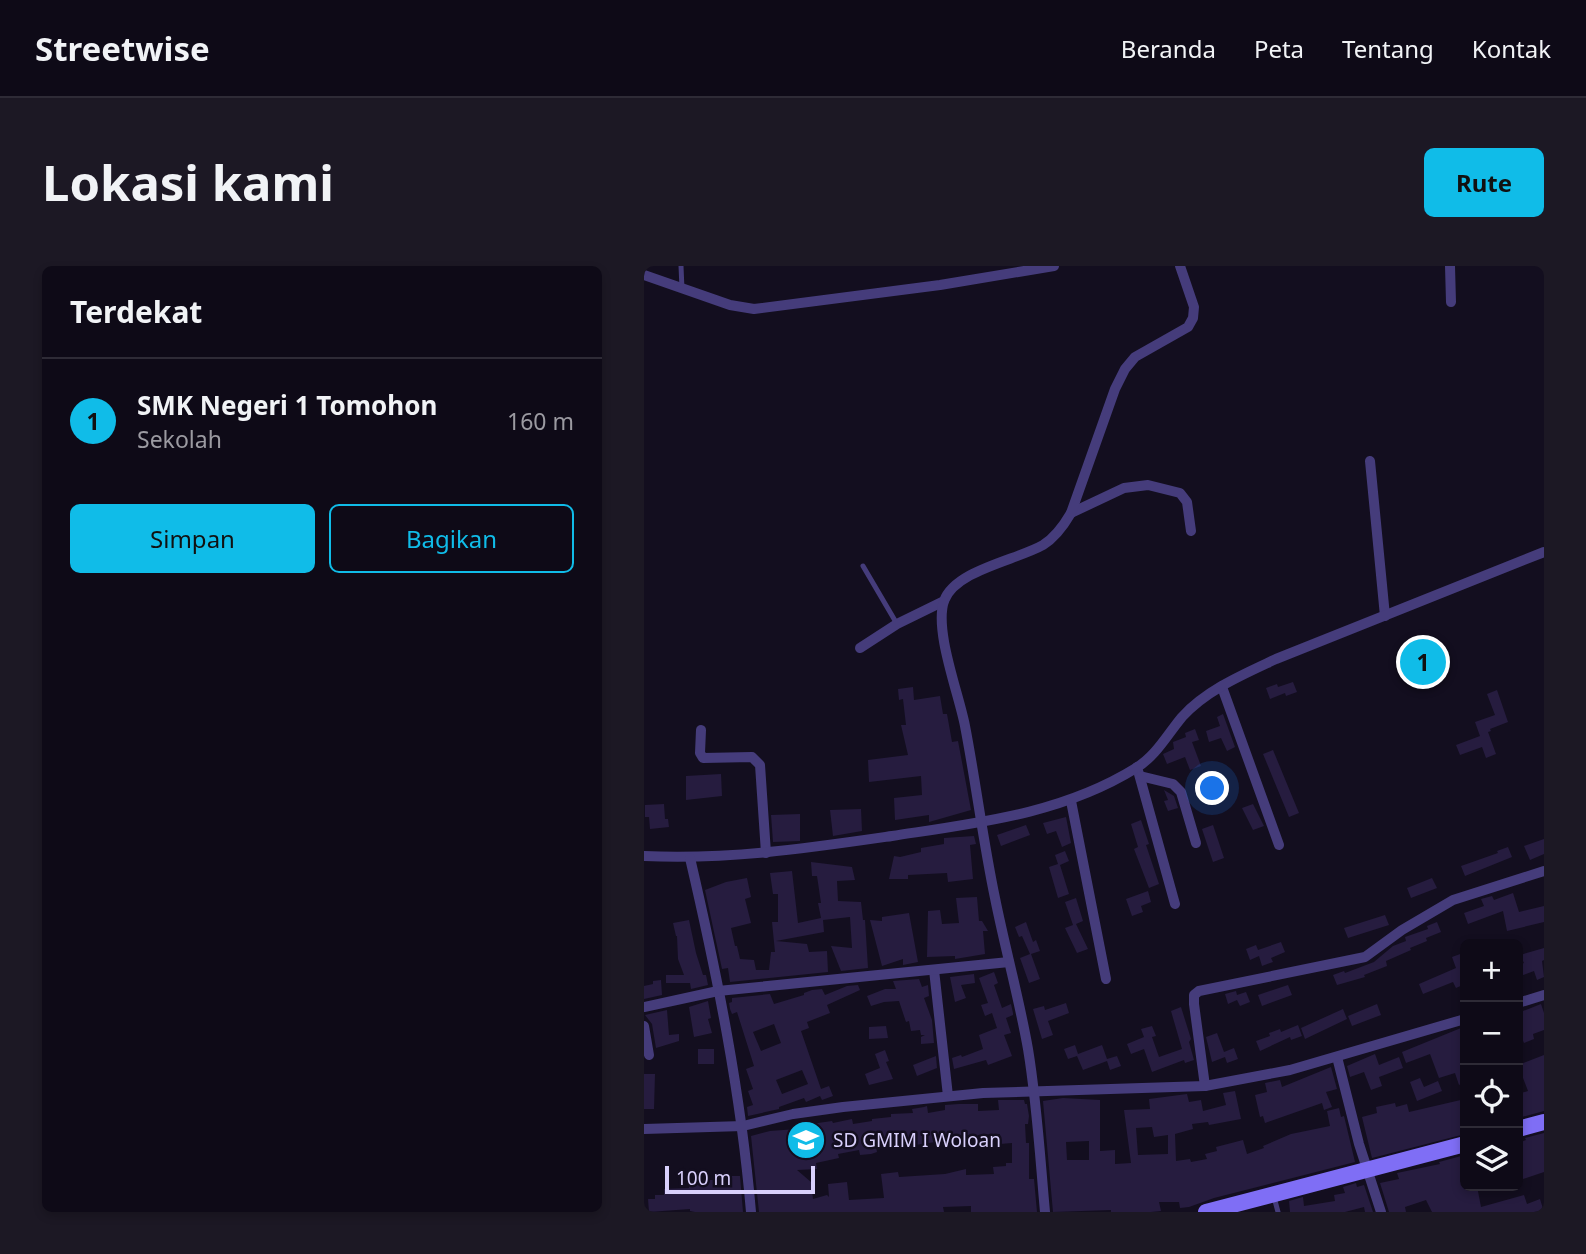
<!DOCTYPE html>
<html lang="id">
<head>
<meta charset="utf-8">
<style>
  body { margin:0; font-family:"Noto Sans",sans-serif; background:#1c1824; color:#f1f3f6 }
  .controls { position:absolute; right:21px; bottom:21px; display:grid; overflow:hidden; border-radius:10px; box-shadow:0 4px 10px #0003 }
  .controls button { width:63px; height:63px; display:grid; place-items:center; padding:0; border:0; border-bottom:2px solid #2e2b36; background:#0e0a17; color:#f1f3f6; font:35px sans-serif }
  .scale { position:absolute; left:21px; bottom:18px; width:150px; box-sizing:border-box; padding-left:7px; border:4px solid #d9d0fc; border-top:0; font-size:19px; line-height:24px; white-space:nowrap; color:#d9d0fc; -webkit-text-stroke:5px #130e1f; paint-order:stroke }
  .you { position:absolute; left:569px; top:523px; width:24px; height:24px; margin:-18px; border:5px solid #fff; border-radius:50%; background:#1a73e8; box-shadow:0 0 0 10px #1a73e833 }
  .badge { display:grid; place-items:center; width:46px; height:46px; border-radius:50%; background:#10bce8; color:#111; font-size:23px; font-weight:700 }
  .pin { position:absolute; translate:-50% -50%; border:4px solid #fff; box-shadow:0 2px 7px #0006 }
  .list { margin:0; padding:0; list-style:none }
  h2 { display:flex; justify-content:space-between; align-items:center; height:91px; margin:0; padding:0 28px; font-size:30px }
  h2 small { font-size:23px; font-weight:400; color:#9b9aa1 }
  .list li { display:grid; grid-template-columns:46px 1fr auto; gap:21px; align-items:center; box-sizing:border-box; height:126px; padding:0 28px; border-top:2px solid #2e2b36 }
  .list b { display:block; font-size:26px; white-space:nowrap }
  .list p { margin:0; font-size:23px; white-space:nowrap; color:#9b9aa1 }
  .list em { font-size:23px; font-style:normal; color:#9b9aa1 }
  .actions { display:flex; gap:14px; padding:21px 28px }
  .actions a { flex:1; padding:16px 0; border:2px solid #10bce8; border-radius:10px; text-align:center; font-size:24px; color:#10bce8 }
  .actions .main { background:#10bce8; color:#111 }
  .icon { flex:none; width:38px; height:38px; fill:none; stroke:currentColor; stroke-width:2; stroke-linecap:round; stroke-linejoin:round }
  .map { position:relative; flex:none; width:900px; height:946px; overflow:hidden; border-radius:10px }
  header { display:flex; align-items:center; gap:42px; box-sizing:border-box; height:98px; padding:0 35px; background:#0e0a17; border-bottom:2px solid #2e2b36 }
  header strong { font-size:33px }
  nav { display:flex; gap:38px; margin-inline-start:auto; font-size:24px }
  .intro { display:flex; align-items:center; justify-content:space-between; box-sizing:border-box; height:168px; padding:0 42px }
  h1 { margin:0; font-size:49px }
  .button { padding:18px 32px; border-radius:10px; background:#10bce8; color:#111; font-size:24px; font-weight:700 }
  main { display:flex; gap:42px; padding:0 42px }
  aside { flex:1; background:#0e0a17; border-radius:10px; box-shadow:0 4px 10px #0003 }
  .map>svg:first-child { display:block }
  .building { fill:#261c3f; fill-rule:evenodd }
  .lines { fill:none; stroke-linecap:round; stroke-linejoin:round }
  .service { stroke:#453c7b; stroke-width:5 }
  .minor { stroke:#453c7b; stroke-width:10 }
  .secondary { stroke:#7f6ef5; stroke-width:16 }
  .labels { text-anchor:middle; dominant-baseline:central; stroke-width:5; stroke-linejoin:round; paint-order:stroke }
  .poi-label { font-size:19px; fill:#d9d0fc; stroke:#130e1f; text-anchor:start }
</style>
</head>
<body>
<header>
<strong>Streetwise</strong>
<nav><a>Beranda</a><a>Peta</a><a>Tentang</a><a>Kontak</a></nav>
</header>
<div class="intro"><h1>Lokasi kami</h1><a class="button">Rute</a></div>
<main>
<aside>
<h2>Terdekat<small></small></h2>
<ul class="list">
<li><span class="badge">1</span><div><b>SMK Negeri 1 Tomohon</b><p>Sekolah</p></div><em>160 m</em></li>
</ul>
<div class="actions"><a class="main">Simpan</a><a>Bagikan</a></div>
</aside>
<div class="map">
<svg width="900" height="946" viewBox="0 0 900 946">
  <rect width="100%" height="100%" fill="#130e1f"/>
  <g class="building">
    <polygon points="649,416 653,426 642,430 641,427 626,433 622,422 633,418 634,421"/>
    <polygon points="269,421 270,434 296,430 299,448 303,448 308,476 314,475 327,544 285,556 285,549 251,554 250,532 278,529 277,510 225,516 224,494 264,489 257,459 262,459 259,433 255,434 254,423"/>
    <polygon points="853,424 864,456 846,463 847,465 844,466 852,488 842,492 838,481 816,489 812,479 836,470 831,456 851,449 843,428"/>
    <polygon points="579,448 591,481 583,485 577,472 565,476 562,465 576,460 573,451"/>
    <polygon points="551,463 555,474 548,476 557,500 546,504 541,491 523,498 519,488 530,483 529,476 542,471 541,467"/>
    <polygon points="629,484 655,547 645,551 619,488"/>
    <polygon points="77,508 78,530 42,534 42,510"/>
    <polygon points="520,524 530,530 534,542 524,545 520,535 524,534"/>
    <polygon points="20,538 21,553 24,553 25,561 6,563 5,551 1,551 1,539"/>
    <polygon points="609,538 620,560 609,564 598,542"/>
    <polygon points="217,543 218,565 189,570 186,544"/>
    <polygon points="156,548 156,575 129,576 127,549"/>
    <polygon points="422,551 427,577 418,581 412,565 403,568 399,557"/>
    <polygon points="497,554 505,578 502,579 515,618 505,622 490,583 494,581 487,558"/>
    <polygon points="382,559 386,569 357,580 353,569"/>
    <polygon points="569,559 580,592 569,596 558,563"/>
    <polygon points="330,570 332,578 326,579 329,613 304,616 303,607 264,609 264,613 245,613 250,590 256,591 277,586 277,582 300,578 300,572"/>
    <polygon points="900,573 900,588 886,594 880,580"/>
    <polygon points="864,581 868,591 821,610 817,600 854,587 853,585"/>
    <polygon points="421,585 425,595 416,599 425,628 414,632 405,601 414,598 411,589"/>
    <polygon points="167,596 208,601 211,614 193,615 194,635 217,636 219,654 221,654 224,702 197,705 187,680 208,682 206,651 179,654 180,666 132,675 163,678 165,686 183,685 184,706 86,716 84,702 78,703 61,624 82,616 103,612 107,631 101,633 107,657 87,662 91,680 93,680 96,693 110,694 112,704 125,704 127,686 131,686 128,656 134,656 134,628 129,628 126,607 148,605 154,657 177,652 174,637 177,637 173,610 168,610"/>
    <polygon points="788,612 793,622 767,632 763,622"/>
    <polygon points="504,625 507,636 497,640 499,646 488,650 482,633"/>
    <polygon points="869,627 875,646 900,640 900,656 863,665 859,645 824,658 820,647 840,640 837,633 848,630 850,634"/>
    <polygon points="333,631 335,655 338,655 344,665 339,665 341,688 311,693 311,690 283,691 284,645 296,644 298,658 315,657 312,632"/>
    <polygon points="432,632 439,655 432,658 444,683 433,687 421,662 429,659 421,636"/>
    <polygon points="265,647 274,696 259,699 259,693 238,700 226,654 238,655 238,651"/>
    <polygon points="741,649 745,659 704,672 700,662"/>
    <polygon points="45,654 52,687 59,709 62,709 64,719 47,723 46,717 22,717 22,709 40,709 34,693 33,670 32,670 29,657"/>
    <polygon points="382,656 389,676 392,674 396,685 387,688 396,713 385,717 376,692 386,688 378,670 375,671 371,661"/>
    <polygon points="793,656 797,666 782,672 783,675 766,682 767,684 742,695 743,700 720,709 721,711 693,719 689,709 700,705 701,707 730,696 749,680 762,675 761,671 784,663 783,660"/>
    <polygon points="637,676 641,686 627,692 629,696 618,700 615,690 606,694 602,683 612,679 614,684"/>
    <polygon points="900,682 900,694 898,695 900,711 893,714 890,705 874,711 874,699 880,697 876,689"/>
    <polygon points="819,687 821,694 821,718 812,722 809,716 779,728 775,718 812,702 808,691"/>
    <polygon points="350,706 354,717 350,719 358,742 367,738 369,747 369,749 362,752 367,767 360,769 368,790 344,799 342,794 310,803 308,792 317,789 318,791 339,783 335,769 353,762 348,747 341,750 337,739 344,737 335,712"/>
    <polygon points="330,708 331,717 317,719 322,732 311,736 306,711"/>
    <polygon points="275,713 278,721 284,719 285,730 280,732 288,754 290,777 277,778 277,771 281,769 277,769 276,764 267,765 265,755 262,756 255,735 240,736 227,740 223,730 241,723 252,723 249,715"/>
    <polygon points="17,714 18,729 0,733 0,720 9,718 9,715"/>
    <path d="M214 719 216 724 183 739 186 747 163 756 165 762 157 765 177 823 185 820 189 830 178 834 176 830 162 836 160 832 135 841V843L104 850 103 841 109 839 104 825 109 823 102 803 110 800 93 746 88 748 86 743 85 737 88 736V732L126 728 130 738 160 729V727L168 724 178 723 181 729 203 720ZM130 758 137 777 117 785 109 766ZM158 804 164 818 138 828 132 814Z"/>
    <polygon points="644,719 648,729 618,740 614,729"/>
    <polygon points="592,725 593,729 602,726 606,736 596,740 593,734 584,738 581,728"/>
    <polygon points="64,735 67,752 64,753 68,767 50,771 45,741"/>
    <polygon points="422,737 425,747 404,755 409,769 398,773 389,743 400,740 401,744"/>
    <polygon points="733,738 737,749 708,760 704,750"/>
    <polygon points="897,738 900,747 900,764 889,768 890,773 880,777 877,770 874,772 874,747"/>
    <polygon points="537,741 547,773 545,776 550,794 541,797 540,794 508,806 500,783 487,788 483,778 500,771 497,763 508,760 512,770 508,771 515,791 538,783 527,745"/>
    <polygon points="699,743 703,753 661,773 657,762"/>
    <polygon points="23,744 25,769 35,768 35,775 12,782 8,758 1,749"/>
    <polygon points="654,759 658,770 647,774 646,771 616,785 612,775 626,770 625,767 636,763 637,766"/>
    <polygon points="242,760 244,772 225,773 225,761"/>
    <polygon points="817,762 821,773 821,816 815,819 811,807 795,812 786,788 762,797 758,786"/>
    <polygon points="573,767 580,786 590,782 594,793 583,797 581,791 568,796 562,771"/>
    <polygon points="431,779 434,788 458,779 463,793 473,790 477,800 466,804 463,795 439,804 433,790 424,793 420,783"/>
    <rect x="54" y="783" width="16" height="15"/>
    <polygon points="241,784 245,795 242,796 249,813 225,819 221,808 236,802 231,788"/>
    <polygon points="731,788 735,799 755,791 759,802 735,811 738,820 727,824 720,806 706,811 703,800"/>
    <polygon points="900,789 900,845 874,852 874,840 878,838 874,828 884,825 874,799"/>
    <polygon points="292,790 293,802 273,810 269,799"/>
    <polygon points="687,801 693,823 682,826 688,841 680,844 678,837 621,857 619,850 616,851 611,829 623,826 621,817 636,814 638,821"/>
    <polygon points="0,808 11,808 10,843 0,843"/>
    <polygon points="776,812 780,821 794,815 798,825 773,835 766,816"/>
    <path d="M591 825 597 853 565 859 564 856 548 858 549 863 531 868 532 895 546 893 547 896 563 893 561 888 573 885 572 881 599 874 603 888 620 882 619 880 647 868 686 860 683 845 695 842 697 851 700 850 711 896 570 932 545 941 536 942 535 936H515L517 945 507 946H467V944L409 946 399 835 419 832 456 834V885L471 884V898L487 897 480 844 506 843 505 833 543 828 545 836 557 834 559 845 582 839 579 827ZM508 861 510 871 524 869V888L494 889 492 862ZM445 875V894H423L422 876Z"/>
    <polygon points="821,833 821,868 728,892 718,851 733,847 732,841 751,837 752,841 763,838 765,846"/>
    <path d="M354 834H380L381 838H383L385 850 384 858H381L382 877H385V913H390L393 946H327V940L299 941 300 946H115L107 870 126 865 153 863V860L188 855 189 857 208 853 209 858 228 855V853L247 851V848L269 847 268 843 280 841 283 840 284 847 301 844V839L315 838H334V845L355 844ZM356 868V878L368 877V897H362V900L349 901 350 908 322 909V903L301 908 255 911 254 906 237 908 240 932 205 934 203 916 184 918 185 931 183 929 169 933 167 916 153 904 173 903 172 897 195 892 194 888 215 884 216 889 227 888 233 886 232 880H245V877L271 876V879L305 874 334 873V869Z"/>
    <polygon points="900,867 900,906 876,914 874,907 874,877 882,874 881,872"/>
    <polygon points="821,889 821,920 833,920 837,941 880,929 883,938 896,933 900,946 788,946 782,934 761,941 762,946 745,946 736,917 755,913 753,907 796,898 795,896"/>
    <polygon points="69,910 96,910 99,946 51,946 46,945 46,943 5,946 4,933 11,933 11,929 20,929 20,923 45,922 45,918 51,918 52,914 69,914"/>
    <polygon points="712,917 713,921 720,919 729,946 721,946 720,941 701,946 646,946 645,935 659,931 660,940 691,935 690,929 701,927 699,921"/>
  </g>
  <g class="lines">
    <g class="service">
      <polyline points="37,0 38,23"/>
      <polyline points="219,300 253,358"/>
      <polyline points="630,931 634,946"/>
    </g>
    <g class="minor">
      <polyline points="806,0 807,36"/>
      <polyline points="0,9 86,39 110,43 296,19 410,0"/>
      <polyline points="726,195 741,350"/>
      <polyline points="427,247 480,222 504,219 536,227 543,236 547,265"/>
      <polyline points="216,382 253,358 300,335"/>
      <polyline points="578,421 635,579"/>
      <polyline points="57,464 56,487 59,492 108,491 116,499 122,587"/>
      <polyline points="493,501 531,638"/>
      <polyline points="496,510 529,518 537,526 552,577"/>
      <polyline points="427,535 462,713"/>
      <path d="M0 590C85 594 165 582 248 570 333 557 418 548 492 502 512 490 523 469 538 451 562 424 600 408 632 393L900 286"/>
      <path d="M46 592C73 708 97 827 107 946"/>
      <polyline points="290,704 304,830"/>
      <polyline points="874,737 900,729"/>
      <polyline points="0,741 74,725 365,696"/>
      <polyline points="0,760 5,789"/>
      <polyline points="693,791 715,878 737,946"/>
      <polyline points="561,820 550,738 550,729 555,725 721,691 758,664 809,634 900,605"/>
      <polyline points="0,863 99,860 149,848 199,841 339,827 561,820 646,804 821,753"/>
      <path d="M401 946C396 891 393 837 384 783 375 732 361 682 351 632 339 575 332 517 321 460 315 428 290 365 300 335 311 304 373 294 399 279 412 271 420 259 427 247L471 123 481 103 491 91 544 61 549 52 550 41 536 0"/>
    </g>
    <g class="secondary">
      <polyline points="874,863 900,856"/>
      <polyline points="562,946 821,878"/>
    </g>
  </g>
  <defs>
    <g id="school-disc" transform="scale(2.0125)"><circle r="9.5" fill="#10bce8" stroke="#130e1f"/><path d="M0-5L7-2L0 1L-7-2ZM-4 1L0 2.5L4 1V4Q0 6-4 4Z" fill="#fff"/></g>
  </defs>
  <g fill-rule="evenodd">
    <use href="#school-disc" x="162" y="874"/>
  </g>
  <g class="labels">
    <g class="poi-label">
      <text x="189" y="874">SD GMIM I Woloan</text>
    </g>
  </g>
</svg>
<div class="controls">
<button>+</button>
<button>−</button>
<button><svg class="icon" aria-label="locate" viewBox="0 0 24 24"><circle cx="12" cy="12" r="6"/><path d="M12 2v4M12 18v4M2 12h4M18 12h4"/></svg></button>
<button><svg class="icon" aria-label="layers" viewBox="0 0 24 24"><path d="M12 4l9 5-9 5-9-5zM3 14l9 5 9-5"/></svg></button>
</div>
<div class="scale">100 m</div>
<div class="you"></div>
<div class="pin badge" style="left:779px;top:396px">1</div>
</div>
</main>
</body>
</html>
